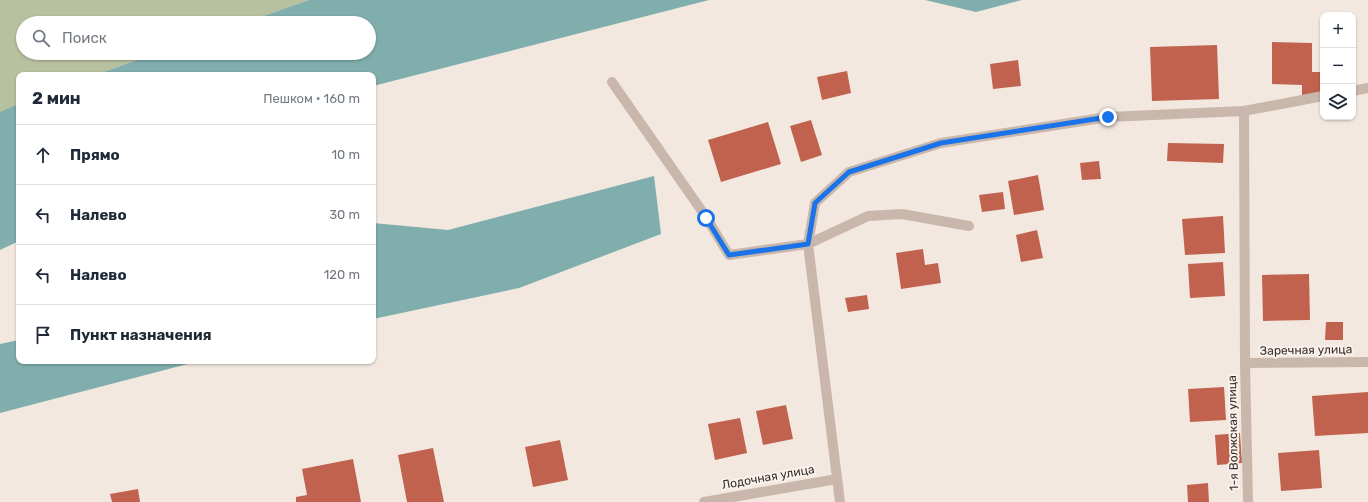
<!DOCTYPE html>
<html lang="ru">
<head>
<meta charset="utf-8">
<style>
  body { margin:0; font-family:Rubik,sans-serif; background:#f6f6f7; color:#1f2937 }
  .controls { position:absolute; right:12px; top:12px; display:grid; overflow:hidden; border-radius:8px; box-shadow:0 1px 3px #0004 }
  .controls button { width:36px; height:36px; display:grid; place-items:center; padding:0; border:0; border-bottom:1px solid #e0e1e3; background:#fff; color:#1f2937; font:20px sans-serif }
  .stop { position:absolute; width:12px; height:12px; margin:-9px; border:3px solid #1a73e8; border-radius:50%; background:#fff }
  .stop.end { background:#1a73e8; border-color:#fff; box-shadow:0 1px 4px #0008 }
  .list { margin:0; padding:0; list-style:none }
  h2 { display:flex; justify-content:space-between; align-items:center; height:52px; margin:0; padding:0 16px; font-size:17px }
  h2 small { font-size:13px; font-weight:400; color:#747a83 }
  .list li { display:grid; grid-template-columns:26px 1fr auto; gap:12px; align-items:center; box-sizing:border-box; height:60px; padding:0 16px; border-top:1px solid #e0e1e3 }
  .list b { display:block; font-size:15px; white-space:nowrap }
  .list em { font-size:13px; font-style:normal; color:#747a83 }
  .icon { flex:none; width:22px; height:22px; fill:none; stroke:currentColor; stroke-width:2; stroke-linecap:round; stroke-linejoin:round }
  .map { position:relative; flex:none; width:1368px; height:502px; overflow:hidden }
  .search { position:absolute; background:#fff; box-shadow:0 1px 3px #0004; left:16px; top:16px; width:360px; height:44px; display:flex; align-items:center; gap:10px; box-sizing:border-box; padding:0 14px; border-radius:22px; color:#747a83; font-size:15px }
  .panel { position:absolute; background:#fff; box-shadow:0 1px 3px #0004; left:16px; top:72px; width:360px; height:292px; border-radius:8px }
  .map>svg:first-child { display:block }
  .green { fill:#b8c19f }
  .water { fill:#7faead }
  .building { fill:#c1624e }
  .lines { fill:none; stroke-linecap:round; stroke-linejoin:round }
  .lane { stroke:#cab7ab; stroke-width:10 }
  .street { stroke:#cab7ab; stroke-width:10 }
  .route { stroke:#1a73e8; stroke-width:5 }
  .labels { text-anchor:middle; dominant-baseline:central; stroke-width:4; stroke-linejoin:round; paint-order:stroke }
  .street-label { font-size:12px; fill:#382e2a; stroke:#faf2ec }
</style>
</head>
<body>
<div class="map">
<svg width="1368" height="502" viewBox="0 0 1368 502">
  <rect width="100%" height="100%" fill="#f2e8df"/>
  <polygon class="green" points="0,0 309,0 243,23 23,23 23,53 157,53 95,75 19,75 19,105 0,113"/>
  <g class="water">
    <polygon points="309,0 709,0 373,86 373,75 95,75 157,53 369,53 369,23 243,23"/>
    <polygon points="925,0 1022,0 976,12"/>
    <polygon points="19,104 19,241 0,250 0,112"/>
    <polygon points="654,176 661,234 519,288 373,319 373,223 448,230"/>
    <polygon points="19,340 19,361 199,361 0,413 0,344"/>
  </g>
  <g class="building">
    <polygon points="1272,42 1312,43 1312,72 1323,72 1323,95 1302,95 1302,85 1272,84"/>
    <polygon points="1217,45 1219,99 1152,101 1150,47"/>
    <polygon points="1018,60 1021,86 993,89 990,64"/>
    <polygon points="847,71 851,93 822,100 817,77"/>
    <polygon points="811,120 822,155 801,162 790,126"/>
    <polygon points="768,122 781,164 721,182 708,140"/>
    <polygon points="1168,143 1224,144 1223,163 1167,161"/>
    <polygon points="1099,161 1101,179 1082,180 1080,163"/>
    <polygon points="1038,175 1044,210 1014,215 1008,181"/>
    <polygon points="1003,192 1005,209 982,212 979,195"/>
    <polygon points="1223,216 1225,253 1185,255 1182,219"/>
    <polygon points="1037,230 1043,258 1021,262 1016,235"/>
    <polygon points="923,249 925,265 938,263 941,283 901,289 896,253"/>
    <polygon points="1223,262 1225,296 1190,298 1188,264"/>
    <polygon points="1309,274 1310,320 1263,321 1262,275"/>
    <polygon points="867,295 869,309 848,312 845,298"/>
    <polygon points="1326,322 1343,322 1343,340 1325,340"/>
    <polygon points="1224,387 1226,420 1190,422 1188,389"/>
    <polygon points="1368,392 1368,433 1315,436 1312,396"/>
    <polygon points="786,405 793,439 763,445 756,411"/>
    <polygon points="740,418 747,453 715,460 708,424"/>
    <polygon points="1240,433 1242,463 1217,465 1215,435"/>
    <polygon points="560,440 568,480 533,487 525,447"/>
    <polygon points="433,448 444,502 407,502 398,455"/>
    <polygon points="1319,450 1322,488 1281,491 1278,453"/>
    <polygon points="353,459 361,502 296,502 296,497 307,495 302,469"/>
    <polygon points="1208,483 1209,502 1188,502 1187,485"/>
    <polygon points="138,489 140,502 112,502 110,494"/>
  </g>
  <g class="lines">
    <g class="lane">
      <polyline points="612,82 706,217 729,255 808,244 840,502"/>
      <polyline points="808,244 815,203 849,172 941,143 1108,117 1244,111"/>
      <polyline points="808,244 868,216 902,214 969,226"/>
      <polyline points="704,502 837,479"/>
    </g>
    <g class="street">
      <polyline points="1353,91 1368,88"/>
      <polyline points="1245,363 1368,362"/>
      <polyline points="1248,502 1245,363 1244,111 1323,96"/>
    </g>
  </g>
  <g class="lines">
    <polyline class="route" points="706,218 729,255 808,244 815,203 849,172 941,143 1108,117"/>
  </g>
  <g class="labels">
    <g class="street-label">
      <text transform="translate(1306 350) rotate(-1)">Заречная улица</text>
      <text transform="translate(1233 433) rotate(-91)">1-я Волжская улица</text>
      <text transform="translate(768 477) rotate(-10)">Лодочная улица</text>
    </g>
  </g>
</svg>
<div class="controls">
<button>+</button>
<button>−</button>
<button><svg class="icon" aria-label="layers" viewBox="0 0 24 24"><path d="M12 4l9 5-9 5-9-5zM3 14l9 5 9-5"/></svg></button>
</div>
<div class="stop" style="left:706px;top:218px"></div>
<div class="stop end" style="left:1108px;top:117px"></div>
<div class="search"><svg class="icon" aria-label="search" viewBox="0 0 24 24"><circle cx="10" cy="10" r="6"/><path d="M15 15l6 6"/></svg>Поиск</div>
<section class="panel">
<h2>2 мин<small>Пешком · 160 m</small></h2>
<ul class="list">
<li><svg class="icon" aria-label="ahead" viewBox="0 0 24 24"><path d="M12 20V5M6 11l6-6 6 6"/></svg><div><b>Прямо</b></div><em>10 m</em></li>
<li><svg class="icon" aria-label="left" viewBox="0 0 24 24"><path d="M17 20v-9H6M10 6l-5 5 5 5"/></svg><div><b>Налево</b></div><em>30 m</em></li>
<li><svg class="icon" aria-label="left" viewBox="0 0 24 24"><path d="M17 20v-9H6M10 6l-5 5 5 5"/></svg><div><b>Налево</b></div><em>120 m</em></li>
<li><svg class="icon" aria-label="arrive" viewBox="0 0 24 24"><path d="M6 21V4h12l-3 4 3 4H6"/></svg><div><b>Пункт назначения</b></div></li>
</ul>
</section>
</div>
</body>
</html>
